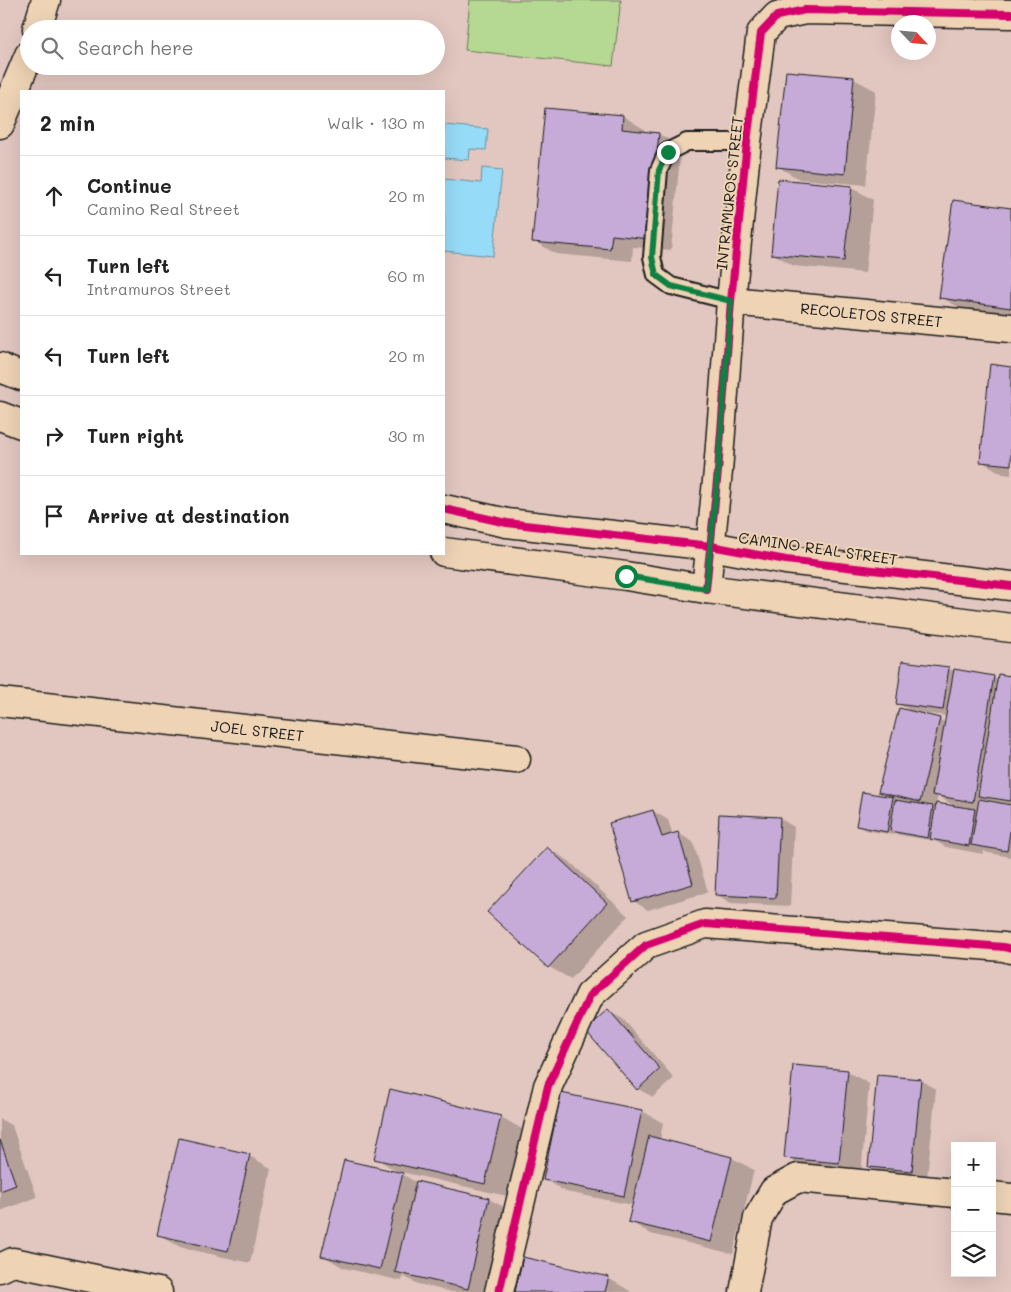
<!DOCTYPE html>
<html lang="en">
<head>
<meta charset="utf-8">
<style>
  body { margin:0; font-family:Mali,sans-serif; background:#f6f6f6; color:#222 }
  .controls { position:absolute; right:15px; bottom:15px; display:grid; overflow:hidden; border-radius:0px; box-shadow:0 5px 20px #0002 }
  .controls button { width:45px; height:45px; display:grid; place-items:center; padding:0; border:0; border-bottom:1px solid #e0e0e0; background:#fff; color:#222; font:25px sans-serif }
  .compass { position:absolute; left:891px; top:15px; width:45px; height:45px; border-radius:50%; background:#fff; box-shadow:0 5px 20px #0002; rotate:116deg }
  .stop { position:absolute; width:15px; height:15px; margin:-11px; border:4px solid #0b8043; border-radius:50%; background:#fff }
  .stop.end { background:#0b8043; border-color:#fff; box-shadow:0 1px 5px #0008 }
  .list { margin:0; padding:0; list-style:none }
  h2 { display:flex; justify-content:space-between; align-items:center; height:65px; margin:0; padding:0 20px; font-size:21px }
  h2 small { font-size:16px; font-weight:400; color:#767676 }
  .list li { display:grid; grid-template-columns:32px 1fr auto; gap:15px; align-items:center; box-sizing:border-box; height:80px; padding:0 20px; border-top:1px solid #e0e0e0 }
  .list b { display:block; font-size:19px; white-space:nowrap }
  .list p { margin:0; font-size:16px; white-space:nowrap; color:#767676 }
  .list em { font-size:16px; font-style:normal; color:#767676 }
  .icon { flex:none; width:28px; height:28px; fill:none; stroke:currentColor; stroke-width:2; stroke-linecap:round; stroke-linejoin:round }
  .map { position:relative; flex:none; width:1011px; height:1292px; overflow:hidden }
  .search { position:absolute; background:#fff; box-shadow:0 5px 20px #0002; left:20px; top:20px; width:425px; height:55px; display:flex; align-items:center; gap:12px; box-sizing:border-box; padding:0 18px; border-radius:28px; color:#767676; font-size:19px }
  .panel { position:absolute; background:#fff; box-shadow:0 5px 20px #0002; left:20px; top:90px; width:425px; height:465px; border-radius:0px }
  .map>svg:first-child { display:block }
  .green { fill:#b5d892; stroke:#687a57 }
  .water { fill:#96dbf8; stroke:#658fa0 }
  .shadow { fill:#0003; fill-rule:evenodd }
  .building { fill:#c6abd9; stroke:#1c1c1c }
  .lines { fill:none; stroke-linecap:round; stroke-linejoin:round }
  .service-casing { stroke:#1c1c1c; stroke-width:20 }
  .minor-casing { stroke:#1c1c1c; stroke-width:31 }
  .tertiary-casing { stroke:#1c1c1c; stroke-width:31 }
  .secondary-casing { stroke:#1c1c1c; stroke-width:31 }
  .service { stroke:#eed3b5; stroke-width:16 }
  .minor { stroke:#eed3b5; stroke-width:28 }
  .tertiary { stroke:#eed3b5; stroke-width:28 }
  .secondary { stroke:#eed3b5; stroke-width:28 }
  .cycleway-casing { stroke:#eed3b5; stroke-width:11 }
  .cycleway { stroke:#d6006c; stroke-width:8 }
  .route { stroke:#0b8043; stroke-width:6 }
  .labels { text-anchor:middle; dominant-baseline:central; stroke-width:4; stroke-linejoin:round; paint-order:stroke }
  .street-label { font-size:15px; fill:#1c1c1c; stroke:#eed3b5 }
</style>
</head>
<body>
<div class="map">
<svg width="1011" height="1292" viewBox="0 0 1011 1292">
  <rect width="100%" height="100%" fill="#e2c7c0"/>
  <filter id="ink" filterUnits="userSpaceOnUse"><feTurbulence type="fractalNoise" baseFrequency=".02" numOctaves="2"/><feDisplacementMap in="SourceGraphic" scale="10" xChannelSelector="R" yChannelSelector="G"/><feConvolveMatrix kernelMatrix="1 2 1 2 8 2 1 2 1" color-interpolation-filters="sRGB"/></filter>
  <g filter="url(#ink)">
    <polygon class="green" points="470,0 621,0 613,66 465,50"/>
    <g class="water">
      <polygon points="444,125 488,129 486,150 470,149 469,160 444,158"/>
      <polygon points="482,168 502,170 493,256 444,251 444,179 481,183"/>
    </g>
    <g class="shadow">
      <polygon points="787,72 854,79 876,91 866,185 799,179 777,166"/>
      <polygon points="623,116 644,129 644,133 659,134 681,147 671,250 633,247 632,261 556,254 534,241"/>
      <polygon points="851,187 873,200 865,273 794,266 772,253"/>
      <polygon points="1011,209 1011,316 963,310 941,297"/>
      <polygon points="1011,368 1011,475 1003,474 981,461"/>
      <path d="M948 668 955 672 993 677 999 680 1011 678V857L988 853 984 851 983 854 946 847 935 841 899 835 895 833 894 835 865 830 858 826 891 798 880 792 913 712 897 703ZM920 713 947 716 946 723 939 719 920 715ZM938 796 957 808 936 804Z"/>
      <polygon points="653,811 668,820 673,835 678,833 693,842 708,892 648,910 633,901"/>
      <polygon points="779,818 794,827 790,906 731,903 717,895"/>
      <polygon points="547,848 569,861 628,916 571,979 549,967"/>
      <polygon points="608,1011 623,1019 674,1078 653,1097 638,1089"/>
      <polygon points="847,1071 869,1084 861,1175 808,1170 786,1157"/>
      <polygon points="921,1080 936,1089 927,1178 884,1174 869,1166"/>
      <polygon points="642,1111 663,1123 660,1140 732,1158 754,1170 733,1254 651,1234 629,1221 633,1205 566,1192 544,1179"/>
      <polygon points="501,1117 522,1129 507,1196 397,1171 375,1158"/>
      <polygon points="0,1119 12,1126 37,1197 0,1211"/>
      <polygon points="249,1156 271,1168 250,1263 180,1247 158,1234"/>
      <polygon points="402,1174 417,1183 417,1182 489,1199 511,1211 492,1292 451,1292 418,1284 403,1276 402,1281 344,1268 322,1255"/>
      <polygon points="608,1278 630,1291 630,1292 517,1292"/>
    </g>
    <g class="building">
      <polygon points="786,71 854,77 845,174 776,167"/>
      <polygon points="545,108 623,115 622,129 659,133 649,239 612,235 610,249 532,242"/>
      <polygon points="778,179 852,186 844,261 771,254"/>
      <polygon points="953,200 1011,208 1011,308 939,298"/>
      <polygon points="990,364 1011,367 1011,465 980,462"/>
      <polygon points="902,661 949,667 943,710 896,704"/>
      <polygon points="954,669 994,676 973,802 932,795"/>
      <polygon points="998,674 1011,676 1011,801 978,796"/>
      <polygon points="899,708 940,718 920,802 878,792"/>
      <polygon points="862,792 893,797 887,832 856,826"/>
      <polygon points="979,799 1011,805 1011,825 1007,851 971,845"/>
      <polygon points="895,800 933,806 928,838 890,831"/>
      <polygon points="936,803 975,809 969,846 930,839"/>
      <polygon points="653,810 662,837 678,832 693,884 632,902 609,823"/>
      <polygon points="719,814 780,817 776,898 715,895"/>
      <polygon points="547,847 607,903 548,968 487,912"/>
      <polygon points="608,1009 660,1069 637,1090 585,1030"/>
      <polygon points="793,1065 848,1070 839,1163 784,1158"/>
      <polygon points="877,1075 921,1079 912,1171 868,1167"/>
      <polygon points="390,1089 501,1116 485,1184 374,1159"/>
      <polygon points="561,1093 642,1110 624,1196 543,1180"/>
      <polygon points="649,1136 732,1157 711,1242 628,1222"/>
      <polygon points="179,1138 250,1154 228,1251 157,1235"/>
      <polygon points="0,1140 16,1185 0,1191"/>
      <polygon points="344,1160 403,1173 380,1269 321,1256"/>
      <polygon points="416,1181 489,1198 468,1289 395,1272"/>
      <polygon points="523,1257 609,1277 605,1292 515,1292"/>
    </g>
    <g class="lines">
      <g class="service-casing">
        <polyline id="service" points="731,301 671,286 656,275 652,257 659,170 667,152 687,142 747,142"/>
      </g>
      <g class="minor-casing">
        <g id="minor">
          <path id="s1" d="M731 301 1011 328"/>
          <polyline points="706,589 718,471 731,301 747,142 761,33 777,16 805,10 1011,14"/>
          <path id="s2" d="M0 702 516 759"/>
          <polyline points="992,1196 1011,1198"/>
          <polyline points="0,1268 13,1262 158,1292"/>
          <polyline points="499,1292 548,1086 590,995 646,945 705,924 1004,947 1011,949"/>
          <polyline points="744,1292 758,1218 774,1191 798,1178 955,1193"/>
        </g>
      </g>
      <g class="tertiary-casing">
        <g id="tertiary">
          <polyline points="0,367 3,369 21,376"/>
          <polyline points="0,416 21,424"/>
          <polyline points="444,509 507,523 711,546 786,560 1011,586"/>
          <polyline points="444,552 626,576 706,589 1011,628"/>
        </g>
      </g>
      <g class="secondary-casing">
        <g id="secondary">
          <polyline points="37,29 46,0"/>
          <polyline points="0,124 29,55"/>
        </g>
      </g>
      <use href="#service" class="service"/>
      <use href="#minor" class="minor"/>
      <use href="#tertiary" class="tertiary"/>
      <use href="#secondary" class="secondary"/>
      <g class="cycleway-casing">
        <g id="cycleway">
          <polyline points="444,509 507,523 711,546 786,560 1011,586"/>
          <polyline points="706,589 718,471 731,301 747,142 761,33 777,16 805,10 1011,14"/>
          <polyline points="499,1292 548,1086 590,995 646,945 705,924 1004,947 1011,949"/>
        </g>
      </g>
      <use href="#cycleway" class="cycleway"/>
    </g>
  </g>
  <g class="lines" filter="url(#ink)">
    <polyline class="route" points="626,576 706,589 718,471 731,301 671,286 656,275 652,257 659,170 668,152"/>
  </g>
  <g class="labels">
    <g class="street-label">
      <text transform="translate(729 193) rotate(-84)">INTRAMUROS STREET</text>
      <text stroke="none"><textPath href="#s1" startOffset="141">RECOLETOS STREET</textPath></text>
      <text transform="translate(818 548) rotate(8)">CAMINO REAL STREET</text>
      <text stroke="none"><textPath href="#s2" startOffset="259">JOEL STREET</textPath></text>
    </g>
  </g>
</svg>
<div class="controls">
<button>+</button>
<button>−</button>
<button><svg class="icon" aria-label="layers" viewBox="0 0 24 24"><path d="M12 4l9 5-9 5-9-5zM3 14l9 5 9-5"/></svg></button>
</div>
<svg class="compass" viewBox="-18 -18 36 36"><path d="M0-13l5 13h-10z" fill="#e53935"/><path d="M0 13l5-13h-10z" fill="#767676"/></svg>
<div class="stop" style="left:626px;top:576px"></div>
<div class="stop end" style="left:668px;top:152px"></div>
<div class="search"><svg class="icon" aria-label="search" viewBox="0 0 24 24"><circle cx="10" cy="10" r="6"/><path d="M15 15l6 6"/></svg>Search here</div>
<section class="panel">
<h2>2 min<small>Walk · 130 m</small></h2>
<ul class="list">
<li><svg class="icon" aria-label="ahead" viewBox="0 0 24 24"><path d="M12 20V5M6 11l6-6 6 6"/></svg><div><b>Continue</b><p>Camino Real Street</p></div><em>20 m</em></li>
<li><svg class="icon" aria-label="left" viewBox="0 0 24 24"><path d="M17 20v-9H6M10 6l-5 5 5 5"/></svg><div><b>Turn left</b><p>Intramuros Street</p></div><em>60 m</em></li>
<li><svg class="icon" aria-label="left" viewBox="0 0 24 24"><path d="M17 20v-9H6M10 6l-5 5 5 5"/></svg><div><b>Turn left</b></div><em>20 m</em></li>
<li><svg class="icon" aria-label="right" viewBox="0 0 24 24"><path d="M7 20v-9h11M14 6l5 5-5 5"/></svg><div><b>Turn right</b></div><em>30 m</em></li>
<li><svg class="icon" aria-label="arrive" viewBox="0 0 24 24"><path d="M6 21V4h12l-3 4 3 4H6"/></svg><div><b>Arrive at destination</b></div></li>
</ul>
</section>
</div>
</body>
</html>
